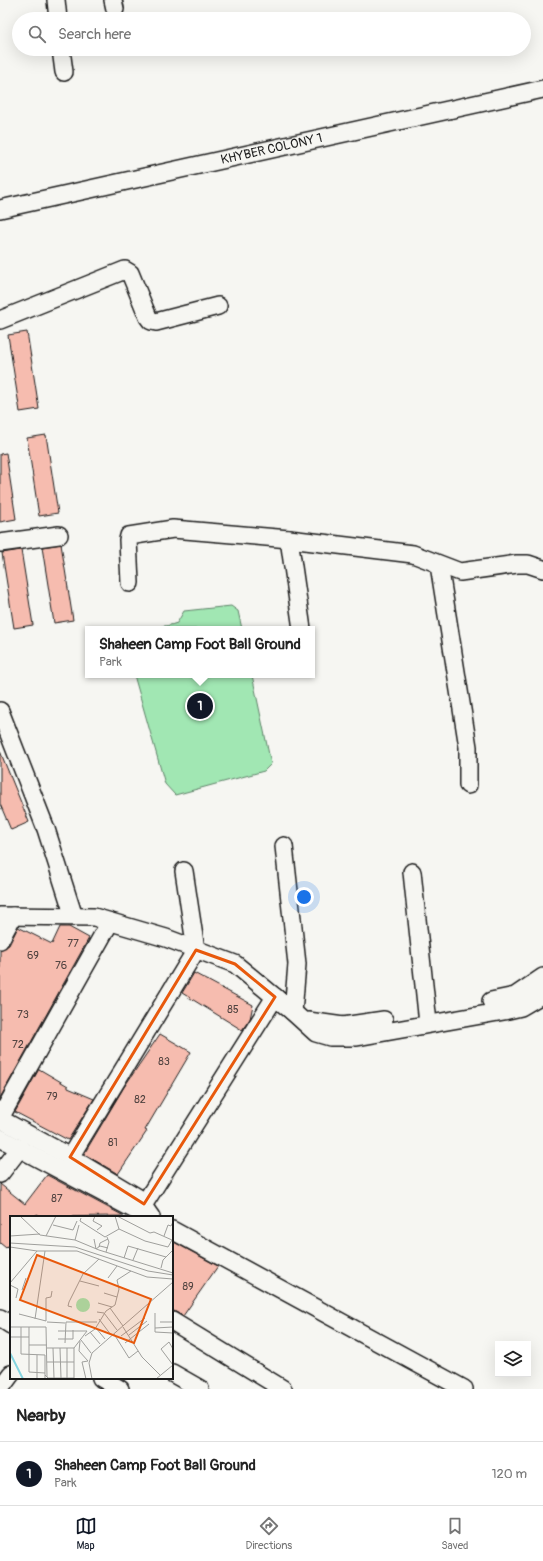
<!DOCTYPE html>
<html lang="en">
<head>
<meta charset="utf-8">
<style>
  body { margin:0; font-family:Pangolin,sans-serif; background:#f2f2f2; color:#222 }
  .controls { position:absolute; right:12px; bottom:12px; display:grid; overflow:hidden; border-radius:0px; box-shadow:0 4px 16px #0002 }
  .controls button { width:36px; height:36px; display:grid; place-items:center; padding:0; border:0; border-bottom:1px solid #e0e0e0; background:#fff; color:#222; font:20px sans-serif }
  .you { position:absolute; left:304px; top:897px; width:14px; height:14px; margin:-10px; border:3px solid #fff; border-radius:50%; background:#1a73e8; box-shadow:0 0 0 6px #1a73e833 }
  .badge { display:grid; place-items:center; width:26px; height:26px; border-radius:50%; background:#111827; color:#fff; font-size:13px; font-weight:700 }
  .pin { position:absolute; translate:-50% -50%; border:2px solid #fff; box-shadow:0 1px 4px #0006 }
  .popup { position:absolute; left:85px; top:626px; width:230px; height:52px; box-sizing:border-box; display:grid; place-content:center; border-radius:0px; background:#fff; filter:drop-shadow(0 1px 3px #0005); font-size:13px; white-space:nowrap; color:#767676 }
  .popup b { font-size:15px; color:#222 }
  .popup::after { content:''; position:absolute; left:50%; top:100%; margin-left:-8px; border:8px solid transparent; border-top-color:#fff }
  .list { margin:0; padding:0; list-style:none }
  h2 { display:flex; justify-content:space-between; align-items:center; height:52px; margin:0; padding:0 16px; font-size:17px }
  h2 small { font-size:13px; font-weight:400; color:#767676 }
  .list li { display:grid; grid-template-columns:26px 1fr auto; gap:12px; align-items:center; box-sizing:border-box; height:64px; padding:0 16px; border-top:1px solid #e0e0e0 }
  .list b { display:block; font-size:15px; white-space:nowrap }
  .list p { margin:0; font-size:13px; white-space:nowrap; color:#767676 }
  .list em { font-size:13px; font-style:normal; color:#767676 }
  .icon { flex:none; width:22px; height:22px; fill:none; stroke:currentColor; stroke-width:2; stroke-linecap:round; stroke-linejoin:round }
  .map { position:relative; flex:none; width:543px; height:1389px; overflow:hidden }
  .search { position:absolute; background:#fff; box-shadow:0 4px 16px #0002; left:12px; right:12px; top:12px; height:44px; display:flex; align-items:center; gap:10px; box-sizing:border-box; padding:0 14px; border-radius:22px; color:#767676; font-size:15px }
  .sheet { height:116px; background:#fff }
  nav { display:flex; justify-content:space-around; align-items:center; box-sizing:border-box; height:56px; border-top:1px solid #e0e0e0; background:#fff; font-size:11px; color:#767676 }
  nav a { display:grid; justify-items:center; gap:2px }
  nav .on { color:#111827 }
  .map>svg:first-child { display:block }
  .green { fill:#a1e7b3; stroke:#5e8268 }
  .building { fill:#f6bcaf; stroke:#1c1c1c }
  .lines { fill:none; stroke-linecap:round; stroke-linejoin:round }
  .minor-casing { stroke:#1c1c1c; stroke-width:20 }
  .minor { stroke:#f6f6f2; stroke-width:17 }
  .marked { fill:none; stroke:#e8590c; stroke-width:3; stroke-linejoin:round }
  .labels { text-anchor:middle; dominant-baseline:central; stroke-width:4; stroke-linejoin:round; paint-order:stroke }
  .number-label { font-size:11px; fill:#524441 }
  .street-label { font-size:13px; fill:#1c1c1c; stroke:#f6f6f2 }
  .inset-river { fill:none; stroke:#84d4e0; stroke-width:2 }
  .inset-road { fill:none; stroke:#9f9f9c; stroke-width:1 }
  .view { fill:#e8590c; fill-opacity:0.15; stroke:#e8590c; stroke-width:2 }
  .inset-edge { fill:none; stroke:#1c1c1c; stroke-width:2 }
</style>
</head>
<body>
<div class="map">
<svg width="543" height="1389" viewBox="0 0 543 1389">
  <rect width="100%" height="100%" fill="#f6f6f2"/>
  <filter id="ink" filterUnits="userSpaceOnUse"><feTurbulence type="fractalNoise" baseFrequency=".025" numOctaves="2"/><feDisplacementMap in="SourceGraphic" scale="8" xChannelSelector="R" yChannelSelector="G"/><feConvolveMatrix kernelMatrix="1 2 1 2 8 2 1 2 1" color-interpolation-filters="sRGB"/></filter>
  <g filter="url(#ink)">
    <g class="green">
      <path d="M231 606 238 611 242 629H138C151 626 164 628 177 623L184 611Z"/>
      <polygon points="134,675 252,675 271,764 264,771 175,795 165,784"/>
    </g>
    <g class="building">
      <polygon points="27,332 39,409 20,412 8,335"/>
      <polygon points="46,435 58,513 39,516 27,438"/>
      <polygon points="6,453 16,519 0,522 0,454"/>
      <polygon points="61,544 73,620 54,623 42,547"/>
      <polygon points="21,550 33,625 14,628 2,553"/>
      <polygon points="0,751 29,822 11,830 0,804"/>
      <polygon points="18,927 52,944 60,927 69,927 89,938 0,1098 0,950 9,945"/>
      <polygon points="194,973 253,1005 250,1019 242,1030 182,993"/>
      <polygon points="160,1034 191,1052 145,1130 147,1131 118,1174 84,1154 124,1087"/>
      <polygon points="39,1069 68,1086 68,1088 94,1099 68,1140 15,1112"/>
      <polygon points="47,1175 124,1216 42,1217 37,1214 34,1217 11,1217 11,1243 6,1248 0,1243 0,1184 25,1204"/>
      <polygon points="172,1241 218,1266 183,1316 172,1310"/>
    </g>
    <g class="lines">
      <g class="minor-casing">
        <g id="minor">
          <polyline points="56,0 58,19"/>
          <polyline points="113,0 115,9"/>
          <polyline points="61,49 64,72"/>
          <path id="s1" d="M0 209 543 89"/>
          <polyline points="0,320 125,270 130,273 148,317 151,321 156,322 218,306"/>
          <polyline points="289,539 302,629"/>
          <polyline points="0,543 59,535"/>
          <polyline points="439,565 468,747 468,785"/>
          <polyline points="130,583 128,540 129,536 173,529 289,539 413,554 460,572 517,564 528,564 543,569"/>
          <polyline points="0,711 46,829 74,917"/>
          <polyline points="284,846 297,964 293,1012"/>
          <polyline points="412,872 428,1023"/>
          <polyline points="0,916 94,917 166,938 235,964 293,1012 316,1033 330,1037 357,1037 504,1011 521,1007 543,994"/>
          <polyline points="0,940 13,916"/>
          <polyline points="491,1001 515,996 543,977"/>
          <polyline points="308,1021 343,1026 384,1020"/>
          <polyline points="0,1118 110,922"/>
          <polyline points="0,1119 70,1157 137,1197 151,1217"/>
          <polyline points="0,1138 148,1217"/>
          <polyline points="70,1157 196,950 184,871"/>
          <polyline points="0,1174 20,1148"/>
          <polyline points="139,1212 275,997"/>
          <polyline points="172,1230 464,1389"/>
          <polyline points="0,1318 11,1325"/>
          <polyline points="172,1321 283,1389"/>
          <polyline points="172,1373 200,1389"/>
          <polyline points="101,1378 120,1389"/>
          <polyline points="0,1389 11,1374"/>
        </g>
      </g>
      <use href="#minor" class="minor"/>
    </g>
  </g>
  <path class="marked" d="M196 950 235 964 275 997 144 1204 70 1157Z"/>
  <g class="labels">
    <g class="number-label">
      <text x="73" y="943">77</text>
      <text x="33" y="955">69</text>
      <text x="61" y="965">76</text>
      <text x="233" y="1009">85</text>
      <text x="23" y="1014">73</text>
      <text x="18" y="1044">72</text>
      <text x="164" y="1061">83</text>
      <text x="52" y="1096">79</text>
      <text x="140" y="1099">82</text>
      <text x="113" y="1142">81</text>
      <text x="57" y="1198">87</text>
      <text x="188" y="1286">89</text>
    </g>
    <g class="street-label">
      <text stroke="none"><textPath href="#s1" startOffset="278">KHYBER COLONY 1</textPath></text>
    </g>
  </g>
  <g transform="translate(10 1216)">
    <rect width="163" height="163" fill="#f6f6f2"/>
    <path d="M66 89a7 7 0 1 1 14 0a7 7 0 1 1-14 0Z" fill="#a1e7b3"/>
    <path class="inset-river" d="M0 137 13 163"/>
    <path class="inset-road" d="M10 0 30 19 65 24 89 34 163 57M85 0 83 5 92 10 87 14M105 0 109 13 135 25 158 31 162 24M107 0 140 17 144 16 162 24M71 2 70 5 95 21 109 13M43 9 63 14 67 5M0 20 30 18M36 20 46 0M154 20 158 9 161 10 163 6M84 23 86 33 90 30 98 32M65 24 69 9M0 27 65 31 138 55 163 59M0 31 27 35H67L137 61 163 63M89 31 90 27 98 23M96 36 99 26 97 21M114 42 118 30 156 41M123 44 128 32M151 52 153 44 163 34M98 62 107 50M70 65 89 70M0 67 27 35M0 69 8 73 6 82M12 74 16 62M94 77 107 81M88 87 102 91M62 91 58 90 59 86 73 58 89 43M100 92 113 110M87 96 94 97 107 114M145 97V116L163 117M9 98 36 105V82L41 81 42 75M25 103 35 35M89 103 101 119M37 106 55 107M150 106H163M0 111H36L37 161M11 111V138L35 139V163M19 111V156L35 157M113 111 132 141 150 159M86 112 95 123M145 112 163 111M80 116 90 128M104 118 119 142 128 135M119 119 137 105M75 120 85 113 96 95 105 89 109 73 107 64 121 55M111 120 135 102M0 121H19M48 123H63V114M71 124 81 137M70 125 69 135 78 145 72 146 76 163M55 127 56 106H87M115 127 139 108M19 129H37M37 132H64M43 132 44 162M50 132 51 162M57 132V162M163 133 159 126 151 133 163 149M27 139V163M37 146H64M35 159 38 162H64V132L77 115H48M82 163 79 147 82 137 163 66M146 163 163 149"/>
    <path class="view" d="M27 39 141 83 124 127 10 84Z"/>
    <rect width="163" height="163" class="inset-edge"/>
  </g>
</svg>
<div class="controls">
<button><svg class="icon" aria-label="layers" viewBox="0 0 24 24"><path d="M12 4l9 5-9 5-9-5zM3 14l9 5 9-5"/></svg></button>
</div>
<div class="you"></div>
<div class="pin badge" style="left:200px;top:706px">1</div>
<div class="popup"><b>Shaheen Camp Foot Ball Ground</b>Park</div>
<div class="search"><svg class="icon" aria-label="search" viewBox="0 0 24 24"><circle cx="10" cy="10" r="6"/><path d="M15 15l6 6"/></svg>Search here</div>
</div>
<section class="sheet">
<h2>Nearby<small></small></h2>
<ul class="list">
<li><span class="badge">1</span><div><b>Shaheen Camp Foot Ball Ground</b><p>Park</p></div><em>120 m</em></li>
</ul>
</section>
<nav>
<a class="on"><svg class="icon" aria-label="map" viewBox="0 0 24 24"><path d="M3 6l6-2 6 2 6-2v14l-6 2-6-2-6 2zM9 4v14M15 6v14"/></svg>Map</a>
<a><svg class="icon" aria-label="directions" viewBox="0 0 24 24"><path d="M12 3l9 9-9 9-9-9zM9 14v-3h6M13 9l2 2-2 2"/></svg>Directions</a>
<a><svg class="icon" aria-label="saved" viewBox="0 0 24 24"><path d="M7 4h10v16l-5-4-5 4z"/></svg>Saved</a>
</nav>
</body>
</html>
